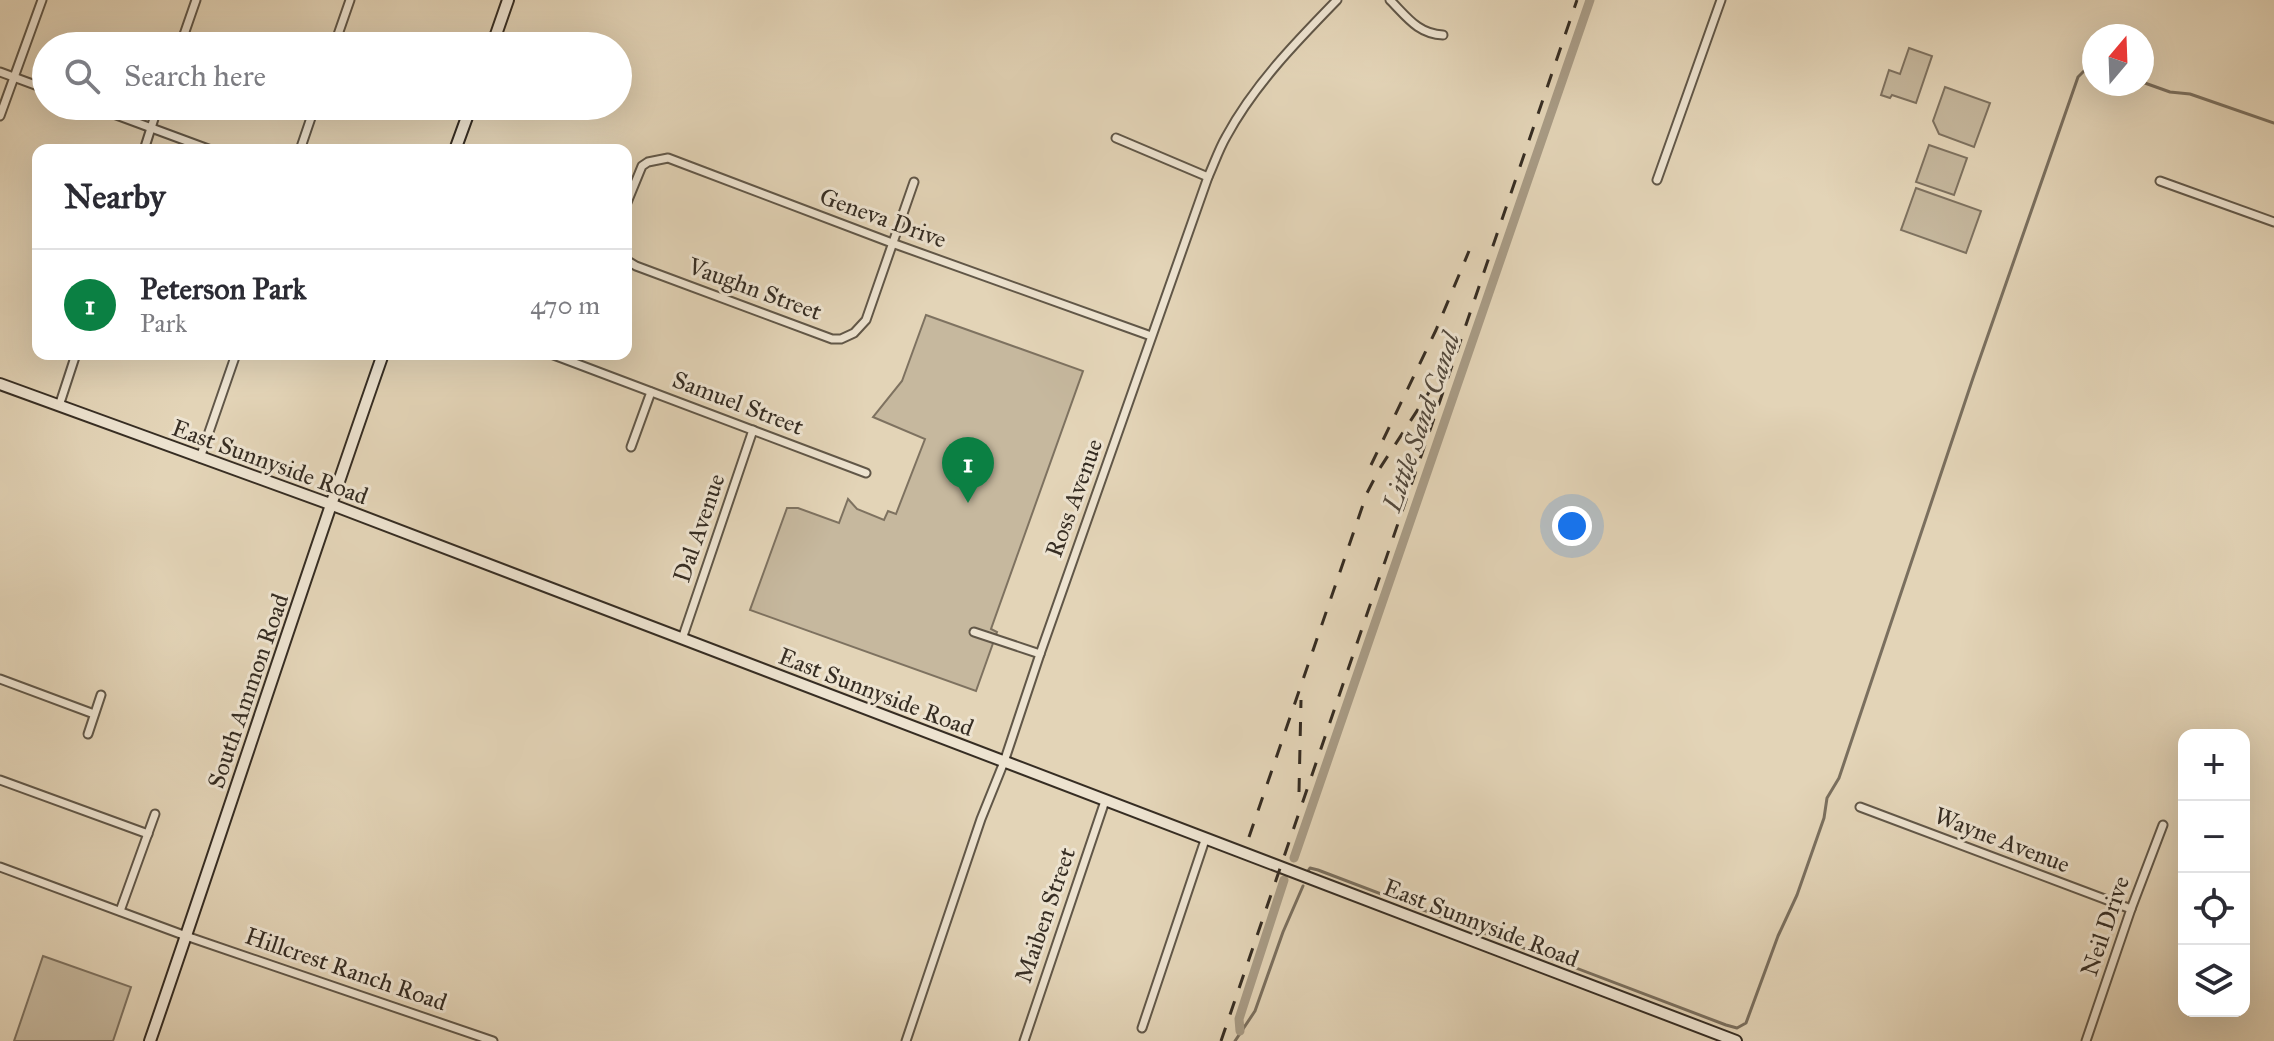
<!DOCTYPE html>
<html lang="en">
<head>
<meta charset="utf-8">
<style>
  body { margin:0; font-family:"IM FELL Great Primer",serif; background:#f2f2f3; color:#2b2b33 }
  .controls { position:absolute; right:24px; bottom:24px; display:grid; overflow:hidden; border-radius:16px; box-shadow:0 8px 32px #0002 }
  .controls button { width:72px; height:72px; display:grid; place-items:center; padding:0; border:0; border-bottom:2px solid #e1e1e2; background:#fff; color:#2b2b33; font:40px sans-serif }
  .compass { position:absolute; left:2082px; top:24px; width:72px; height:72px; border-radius:50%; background:#fff; box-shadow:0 8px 32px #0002; rotate:19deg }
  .you { position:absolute; left:1572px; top:526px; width:28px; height:28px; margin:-20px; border:6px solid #fff; border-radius:50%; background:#1a73e8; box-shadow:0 0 0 12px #1a73e833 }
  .badge { display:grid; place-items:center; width:52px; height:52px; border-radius:50%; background:#0b8043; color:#fff; font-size:26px; font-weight:700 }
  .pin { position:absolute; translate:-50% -66px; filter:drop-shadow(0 2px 4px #0008) }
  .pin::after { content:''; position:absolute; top:42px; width:28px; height:24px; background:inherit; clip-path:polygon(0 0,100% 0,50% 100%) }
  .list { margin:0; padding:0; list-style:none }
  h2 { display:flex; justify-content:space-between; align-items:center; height:104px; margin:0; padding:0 32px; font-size:34px }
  h2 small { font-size:26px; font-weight:400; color:#7c7c81 }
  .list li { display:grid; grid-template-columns:52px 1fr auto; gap:24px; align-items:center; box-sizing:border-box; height:112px; padding:0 32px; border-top:2px solid #e1e1e2 }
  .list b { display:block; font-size:30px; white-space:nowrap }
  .list p { margin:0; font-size:26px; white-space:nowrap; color:#7c7c81 }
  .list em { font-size:26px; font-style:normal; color:#7c7c81 }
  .icon { flex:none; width:44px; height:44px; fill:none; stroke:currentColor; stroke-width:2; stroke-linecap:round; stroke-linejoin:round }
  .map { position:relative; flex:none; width:2274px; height:1041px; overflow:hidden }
  .search { position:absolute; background:#fff; box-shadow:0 8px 32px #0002; left:32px; top:32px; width:600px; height:88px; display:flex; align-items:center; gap:20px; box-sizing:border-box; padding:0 28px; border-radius:44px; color:#7c7c81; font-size:30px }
  .panel { position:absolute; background:#fff; box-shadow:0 8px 32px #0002; left:32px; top:144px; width:600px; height:216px; border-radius:16px }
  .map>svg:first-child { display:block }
  .green { fill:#c6b89e; stroke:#7e7260; stroke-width:2 }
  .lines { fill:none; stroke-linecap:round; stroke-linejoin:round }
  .stream { stroke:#7a6f5e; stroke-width:3 }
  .canal { stroke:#a89b85; stroke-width:9 }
  .street-casing { stroke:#615748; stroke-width:11 }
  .secondary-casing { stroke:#362d23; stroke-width:14 }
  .street { stroke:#ede3d0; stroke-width:7 }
  .secondary { stroke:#ede3d0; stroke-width:10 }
  .rail { stroke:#362d23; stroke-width:3; stroke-dasharray:14 14; stroke-linecap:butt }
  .labels { text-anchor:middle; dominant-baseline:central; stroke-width:6; stroke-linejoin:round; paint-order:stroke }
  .street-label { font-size:24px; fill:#362d23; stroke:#ede3d0 }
  .water-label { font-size:26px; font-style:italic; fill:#52483c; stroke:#ede3d0 }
</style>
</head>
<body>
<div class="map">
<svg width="2274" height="1041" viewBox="0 0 2274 1041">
  <rect width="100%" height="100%" fill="#e3d4b7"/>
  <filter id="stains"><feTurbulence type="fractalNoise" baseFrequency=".0025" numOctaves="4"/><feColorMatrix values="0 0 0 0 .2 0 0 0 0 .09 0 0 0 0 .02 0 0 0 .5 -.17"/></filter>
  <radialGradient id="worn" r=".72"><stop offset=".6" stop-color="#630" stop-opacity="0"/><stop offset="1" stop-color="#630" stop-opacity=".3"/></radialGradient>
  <g class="green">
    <polygon points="1909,48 1932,56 1916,103 1892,95 1890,98 1881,95 1889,70 1900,74"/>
    <polygon points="1945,87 1990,103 1974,147 1939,134 1933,121"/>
    <polygon points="1929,145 1967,158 1954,195 1916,182"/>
    <polygon points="1916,188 1981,211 1966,253 1901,230"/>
    <polygon points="926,315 1083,371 991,629 997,632 976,691 750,610 787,508 798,508 839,523 848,499 857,509 884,520 888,511 896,514 925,439 873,417 902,381"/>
    <polygon points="43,956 131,987 113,1041 14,1041"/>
  </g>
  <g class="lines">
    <g class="stream">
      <polyline points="2142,82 2170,92 2190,94 2274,123"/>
      <polyline points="1308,871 1310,868 1318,870 1726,1025 1737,1028 1746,1023 1778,936 1797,895 1824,818 1827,798 1839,778 1973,378 2078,77 2084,71 2094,67"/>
      <polyline points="1235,1041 1255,1011 1283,932 1303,886"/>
    </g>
    <g class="canal">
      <polyline points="1294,858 1590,0"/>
      <polyline points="1240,1031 1239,1019 1284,880"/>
    </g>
    <g class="street-casing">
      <g id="street">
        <path d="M1390 0C1407 17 1418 34 1443 35"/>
        <polyline points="180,46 196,0"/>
        <polyline points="334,46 350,0"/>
        <polyline points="0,72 46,89"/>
        <polyline points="92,106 211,150"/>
        <polyline points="0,116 42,0"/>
        <polyline points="1116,138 1208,177"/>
        <polyline points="144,150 158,106"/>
        <polyline points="300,150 315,106"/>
        <polyline points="1657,180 1721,0"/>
        <polyline points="2160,181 2274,222"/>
        <polyline points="626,205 642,166 648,162 668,158 892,243 1151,336"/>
        <polyline points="626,260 636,266 832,339 841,339 854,333 866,320 914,182"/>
        <polyline points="551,354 866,473"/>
        <polyline points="59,406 76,354"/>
        <polyline points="631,447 651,392"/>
        <polyline points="200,458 236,354"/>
        <polyline points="974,632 1040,654"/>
        <polyline points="682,639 753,430"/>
        <polyline points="0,679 94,714"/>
        <polyline points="88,734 101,695"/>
        <polyline points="0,780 148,834"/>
        <polyline points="1860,807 2131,909"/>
        <polyline points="0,867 186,936 493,1041"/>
        <polyline points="120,911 155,814"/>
        <polyline points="1142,1028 1205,840"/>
        <path d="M906 1041 981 819 1004 762 1040 654 1208 177C1214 164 1219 149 1226 137 1254 85 1296 42 1337 0"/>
        <polyline points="1024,1041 1105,801"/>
        <polyline points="2086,1041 2131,909 2163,825"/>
      </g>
    </g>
    <g class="secondary-casing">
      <g id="secondary">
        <polyline points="492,46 508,0"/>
        <polyline points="455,150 471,106"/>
        <polyline points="0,384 330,504 1736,1041"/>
        <path d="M150 1041C229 812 303 582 383 354"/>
      </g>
    </g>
    <use href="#street" class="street"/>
    <use href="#secondary" class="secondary"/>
    <g class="rail">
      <polyline points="1371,465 1436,330 1469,251"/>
      <polyline points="1299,792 1301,700"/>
      <polyline points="1249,837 1367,493 1380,468 1444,369"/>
      <polyline points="1221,1041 1577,0"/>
    </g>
  </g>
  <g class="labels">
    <g class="street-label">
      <text transform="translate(883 218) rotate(20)">Geneva Drive</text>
      <text transform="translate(755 289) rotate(20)">Vaughn Street</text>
      <text transform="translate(738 403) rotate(21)">Samuel Street</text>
      <text transform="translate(270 462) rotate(20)">East Sunnyside Road</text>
      <text transform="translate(1074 498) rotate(-70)">Ross Avenue</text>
      <text transform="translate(699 528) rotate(-71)">Dal Avenue</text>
      <text transform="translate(248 691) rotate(-71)">South Ammon Road</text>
      <text transform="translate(876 692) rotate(21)">East Sunnyside Road</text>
      <text transform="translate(2002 840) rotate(21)">Wayne Avenue</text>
      <text transform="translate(1045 915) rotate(-71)">Maiben Street</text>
      <text transform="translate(1481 923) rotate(21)">East Sunnyside Road</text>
      <text transform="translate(2105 926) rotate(-71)">Neil Drive</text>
      <text transform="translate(346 969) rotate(19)">Hillcrest Ranch Road</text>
    </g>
    <g class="water-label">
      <text transform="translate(1421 422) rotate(-71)">Little Sand Canal</text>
    </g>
  </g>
  <rect width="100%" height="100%" filter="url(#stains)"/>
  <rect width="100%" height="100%" fill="url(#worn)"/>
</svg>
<div class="controls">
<button>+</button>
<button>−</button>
<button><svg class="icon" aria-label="locate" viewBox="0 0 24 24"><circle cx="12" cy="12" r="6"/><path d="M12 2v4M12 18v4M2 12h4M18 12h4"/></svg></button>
<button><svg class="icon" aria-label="layers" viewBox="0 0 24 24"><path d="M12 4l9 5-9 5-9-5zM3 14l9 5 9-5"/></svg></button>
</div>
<svg class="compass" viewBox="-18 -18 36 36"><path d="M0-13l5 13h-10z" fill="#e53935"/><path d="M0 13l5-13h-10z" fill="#7c7c81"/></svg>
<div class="you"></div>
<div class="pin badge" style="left:968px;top:503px">1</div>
<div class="search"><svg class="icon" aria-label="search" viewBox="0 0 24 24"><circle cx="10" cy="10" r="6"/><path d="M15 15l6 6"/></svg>Search here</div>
<section class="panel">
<h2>Nearby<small></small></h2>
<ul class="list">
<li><span class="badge">1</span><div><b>Peterson Park</b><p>Park</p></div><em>470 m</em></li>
</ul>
</section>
</div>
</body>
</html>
